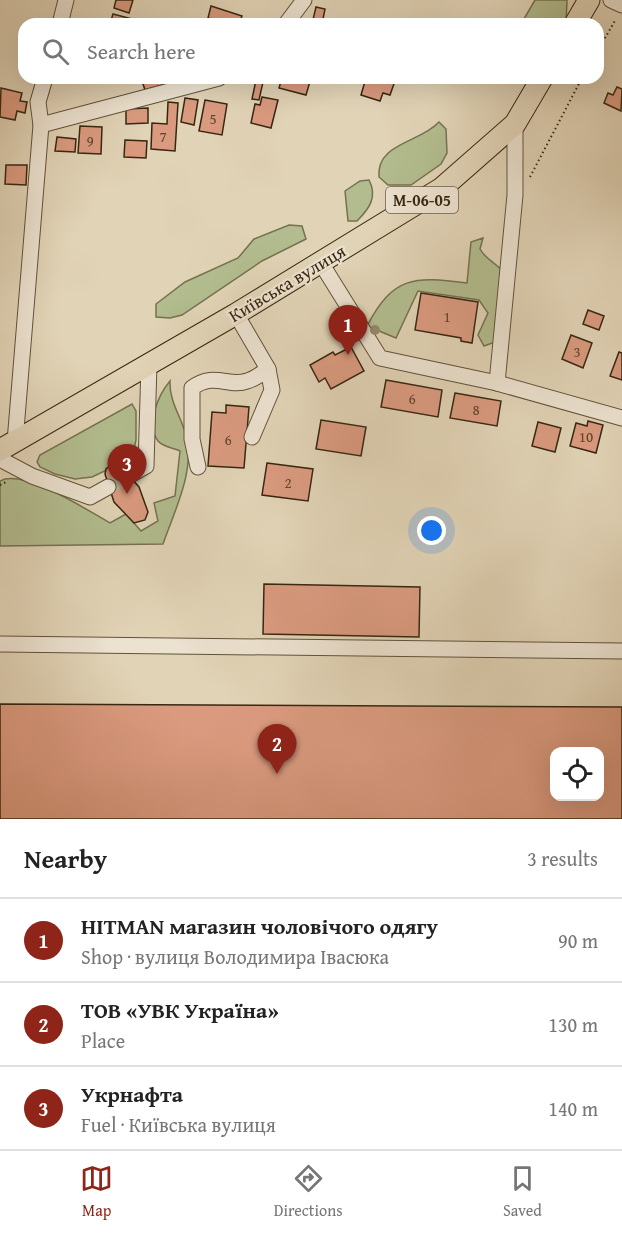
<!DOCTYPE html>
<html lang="en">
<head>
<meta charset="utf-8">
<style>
  body { margin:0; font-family:"Gentium Book Plus",serif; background:#f2f2f2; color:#222 }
  .controls { position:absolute; right:18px; bottom:18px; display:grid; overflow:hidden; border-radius:12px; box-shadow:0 6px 24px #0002 }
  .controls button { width:54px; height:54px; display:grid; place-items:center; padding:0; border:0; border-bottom:2px solid #e0e0e0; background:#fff; color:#222; font:30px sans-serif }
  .you { position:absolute; left:432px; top:531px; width:21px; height:21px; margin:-15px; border:4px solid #fff; border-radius:50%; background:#1a73e8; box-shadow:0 0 0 9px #1a73e833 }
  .badge { display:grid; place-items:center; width:39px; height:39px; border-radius:50%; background:#8f2418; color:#fff; font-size:20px; font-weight:700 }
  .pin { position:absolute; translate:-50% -50px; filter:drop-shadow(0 2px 3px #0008) }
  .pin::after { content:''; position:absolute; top:32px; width:21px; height:18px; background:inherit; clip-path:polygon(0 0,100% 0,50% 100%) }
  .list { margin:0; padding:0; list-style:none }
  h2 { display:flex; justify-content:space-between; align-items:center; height:78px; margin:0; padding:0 24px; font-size:26px }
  h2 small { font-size:20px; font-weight:400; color:#767676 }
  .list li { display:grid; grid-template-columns:39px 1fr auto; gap:18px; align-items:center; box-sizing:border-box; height:84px; padding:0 24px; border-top:2px solid #e0e0e0 }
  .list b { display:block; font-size:22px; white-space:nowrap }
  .list p { margin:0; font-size:20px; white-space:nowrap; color:#767676 }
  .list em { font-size:20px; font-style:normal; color:#767676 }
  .icon { flex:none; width:33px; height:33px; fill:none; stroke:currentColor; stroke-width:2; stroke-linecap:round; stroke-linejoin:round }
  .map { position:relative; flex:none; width:622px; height:819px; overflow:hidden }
  .search { position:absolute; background:#fff; box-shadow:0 6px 24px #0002; left:18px; right:18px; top:18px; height:66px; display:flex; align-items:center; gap:15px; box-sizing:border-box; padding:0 21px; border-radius:18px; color:#767676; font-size:22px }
  .sheet { height:330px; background:#fff }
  nav { display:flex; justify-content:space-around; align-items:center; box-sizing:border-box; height:84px; border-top:2px solid #e0e0e0; background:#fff; font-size:16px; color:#767676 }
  nav a { display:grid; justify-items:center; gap:3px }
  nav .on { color:#8f2418 }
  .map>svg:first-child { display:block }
  .green { fill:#b2bc8e; stroke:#747250; stroke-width:1.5 }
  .building { fill:#da9a7f; stroke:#372711; stroke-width:1.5; fill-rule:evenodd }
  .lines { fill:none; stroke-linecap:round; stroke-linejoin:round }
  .minor-tunnel { stroke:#bfb195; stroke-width:15; stroke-dasharray:15 8; stroke-linecap:butt }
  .minor-casing { stroke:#62523a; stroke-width:17 }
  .highway-casing { stroke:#372711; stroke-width:23 }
  .path { stroke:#372711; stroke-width:2; stroke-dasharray:1.5 3; stroke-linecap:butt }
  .minor { stroke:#ece2d0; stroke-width:15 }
  .highway { stroke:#e1d3b6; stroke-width:21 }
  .tree { fill:#95896c }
  .labels { text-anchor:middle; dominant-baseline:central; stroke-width:4.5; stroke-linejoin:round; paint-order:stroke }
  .number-label { font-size:15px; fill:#60442c }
  .shield { fill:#ece2d0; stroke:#6d5f4a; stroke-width:1.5 }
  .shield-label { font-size:16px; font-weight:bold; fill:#372711 }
  .street-label { font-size:18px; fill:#372711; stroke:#ece2d0 }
</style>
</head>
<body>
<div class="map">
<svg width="622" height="819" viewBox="0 0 622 819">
  <rect width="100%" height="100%" fill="#e1d3b6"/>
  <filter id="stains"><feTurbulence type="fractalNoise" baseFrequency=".00333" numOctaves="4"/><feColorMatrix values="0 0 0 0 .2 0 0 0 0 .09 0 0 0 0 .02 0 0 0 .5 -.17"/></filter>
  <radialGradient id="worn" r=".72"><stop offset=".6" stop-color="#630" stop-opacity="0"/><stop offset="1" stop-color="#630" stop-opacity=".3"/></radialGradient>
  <g class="green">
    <polygon points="535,0 567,0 566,24 521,24"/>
    <path d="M439 122 446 129 447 153 441 164 411 185H388L379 177C376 143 420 143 439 122Z"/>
    <path d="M369 180C378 197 369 209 357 221H348L345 191 360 181Z"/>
    <polygon points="289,225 302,226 306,239 262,261 182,315 170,318 156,317 156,304 185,282 238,258 254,239"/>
    <path d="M483 238 480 249C486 261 502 265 504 276 506 287 497 329 495 342L484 346 478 335 488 313 479 300 418 291 396 338 367 326C393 276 414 276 467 283L471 242Z"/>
    <path d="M170 381C169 403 183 419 187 439 194 473 174 512 163 544L0 546V481C23 468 87 510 110 523L126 514 141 531 158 521 154 503 175 496 180 451C173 448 163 447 158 441 145 424 159 394 170 381Z"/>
    <polygon points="132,404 136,411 136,440 133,454 126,461 92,477 75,479 55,474 40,467 37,462 40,455"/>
  </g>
  <g class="building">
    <polygon points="116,0 133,0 129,13 114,8"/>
    <polygon points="211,6 242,16 239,24 227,24 208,18"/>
    <polygon points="316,7 325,9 322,24 312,24"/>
    <polygon points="113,14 136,20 135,24 110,24"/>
    <polygon points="149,78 183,78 184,79 145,90 142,81"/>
    <polygon points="282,78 311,78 306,95 279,88"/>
    <polygon points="366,78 396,78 390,95 383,93 380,101 361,95"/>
    <polygon points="256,80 263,82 259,100 252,99"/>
    <polygon points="617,87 622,89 621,111 604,103 608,93 613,95"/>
    <polygon points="1,88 22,93 20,101 27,102 25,113 17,111 15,120 0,117"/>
    <polygon points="262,97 278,100 271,128 251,123 255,104 260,105"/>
    <polygon points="185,98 198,100 194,125 181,122"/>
    <polygon points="205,100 227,104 222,135 199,131"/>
    <polygon points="168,102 178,103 175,151 151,149 152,123 167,124"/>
    <polygon points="148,108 148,123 126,124 126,109"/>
    <polygon points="80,126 102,127 101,154 78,153"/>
    <polygon points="57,137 76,139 75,152 55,151"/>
    <polygon points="125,140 147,141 146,158 124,157"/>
    <polygon points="6,165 27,165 26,185 5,184"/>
    <polygon points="421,293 478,302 472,343 461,341 461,338 415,330"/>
    <polygon points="588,310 604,316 599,330 583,324"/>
    <polygon points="571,335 592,343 583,368 562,359"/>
    <polygon points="351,347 364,371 331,389 325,378 319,382 310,365 333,352 335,355"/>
    <polygon points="619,352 622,353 622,380 610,376"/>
    <polygon points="386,380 442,390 438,417 381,407"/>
    <polygon points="455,393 501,401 497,426 450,418"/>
    <polygon points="226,405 249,407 244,468 208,466 212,412 226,413"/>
    <polygon points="321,420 366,427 361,456 316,449"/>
    <polygon points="588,421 603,425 596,453 570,446 576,423 587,426"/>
    <polygon points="538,422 561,428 555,452 532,446"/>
    <polygon points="267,463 313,469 308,501 262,495"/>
    <polygon points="111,465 124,470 139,487 148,512 145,520 134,523 114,502 105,474 106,469"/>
    <polygon points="264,584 420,587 419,637 263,634"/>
    <path d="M0 704 622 707V819H0ZM554 752H600V796H554Z"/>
  </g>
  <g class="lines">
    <polyline class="minor-tunnel" points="108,487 130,475"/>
    <g class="minor-casing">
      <g id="minor">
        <polyline points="611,0 622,5"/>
        <polyline points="60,24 66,0"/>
        <polyline points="286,24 304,0"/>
        <polyline points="41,125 219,78"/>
        <polyline points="321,263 380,358 497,383 622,418"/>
        <polyline points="497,383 515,195 515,124"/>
        <polyline points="252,437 272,390 268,369"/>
        <polyline points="15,442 41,125 38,102 45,78"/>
        <polyline points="0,459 32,476 90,497 108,487"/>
        <path d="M198 467 192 439V388C214 371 229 388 247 381 255 379 262 373 268 369L236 314"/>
        <polyline points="130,475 146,466 149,364"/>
        <polyline points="0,644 622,651"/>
      </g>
    </g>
    <g class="highway-casing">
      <g id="highway">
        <polyline points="575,24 589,0"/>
        <polyline points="0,450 236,314 442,188 515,124 542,78"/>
      </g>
    </g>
    <g class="path">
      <polyline points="598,50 616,19"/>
      <polyline points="530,177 582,78"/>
      <polyline points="0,485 8,481"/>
    </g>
    <use href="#minor" class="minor"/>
    <use href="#highway" class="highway"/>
  </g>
  <circle class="tree" cx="375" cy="330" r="5"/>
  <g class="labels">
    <g class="number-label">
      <text x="213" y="118">5</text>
      <text x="163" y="136">7</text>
      <text x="90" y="140">9</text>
      <text x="447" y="316">1</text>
      <text x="577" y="351">3</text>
      <text x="412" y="398">6</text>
      <text x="476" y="409">8</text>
      <text x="586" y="436">10</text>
      <text x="228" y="439">6</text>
      <text x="288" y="482">2</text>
    </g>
    <rect class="shield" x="386" y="187" width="72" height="26" rx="4.5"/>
    <g class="shield-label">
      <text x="422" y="200">М-06-05</text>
    </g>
    <g class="street-label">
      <text transform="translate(287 283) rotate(-31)">Київська вулиця</text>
    </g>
  </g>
  <rect width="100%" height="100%" filter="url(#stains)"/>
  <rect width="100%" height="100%" fill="url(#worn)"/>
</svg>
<div class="controls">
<button><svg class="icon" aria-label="locate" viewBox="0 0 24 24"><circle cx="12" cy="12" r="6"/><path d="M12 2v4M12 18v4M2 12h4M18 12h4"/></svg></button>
</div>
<div class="you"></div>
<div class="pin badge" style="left:348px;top:355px">1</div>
<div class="pin badge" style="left:277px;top:774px">2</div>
<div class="pin badge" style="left:127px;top:494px">3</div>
<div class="search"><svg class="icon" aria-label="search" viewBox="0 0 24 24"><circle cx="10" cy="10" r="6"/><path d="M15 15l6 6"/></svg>Search here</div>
</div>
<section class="sheet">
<h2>Nearby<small>3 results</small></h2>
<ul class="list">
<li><span class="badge">1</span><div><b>HITMAN магазин чоловічого одягу</b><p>Shop · вулиця Володимира Івасюка</p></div><em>90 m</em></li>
<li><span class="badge">2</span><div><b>ТОВ «УВК Україна»</b><p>Place</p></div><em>130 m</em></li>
<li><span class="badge">3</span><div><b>Укрнафта</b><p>Fuel · Київська вулиця</p></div><em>140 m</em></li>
</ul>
</section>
<nav>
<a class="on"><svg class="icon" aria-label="map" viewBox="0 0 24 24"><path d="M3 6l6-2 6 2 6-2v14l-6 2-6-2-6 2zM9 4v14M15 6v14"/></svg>Map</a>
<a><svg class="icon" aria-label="directions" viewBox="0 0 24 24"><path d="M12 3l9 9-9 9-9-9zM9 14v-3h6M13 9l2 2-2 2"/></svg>Directions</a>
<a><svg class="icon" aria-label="saved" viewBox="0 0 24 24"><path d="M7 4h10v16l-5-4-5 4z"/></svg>Saved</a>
</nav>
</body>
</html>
